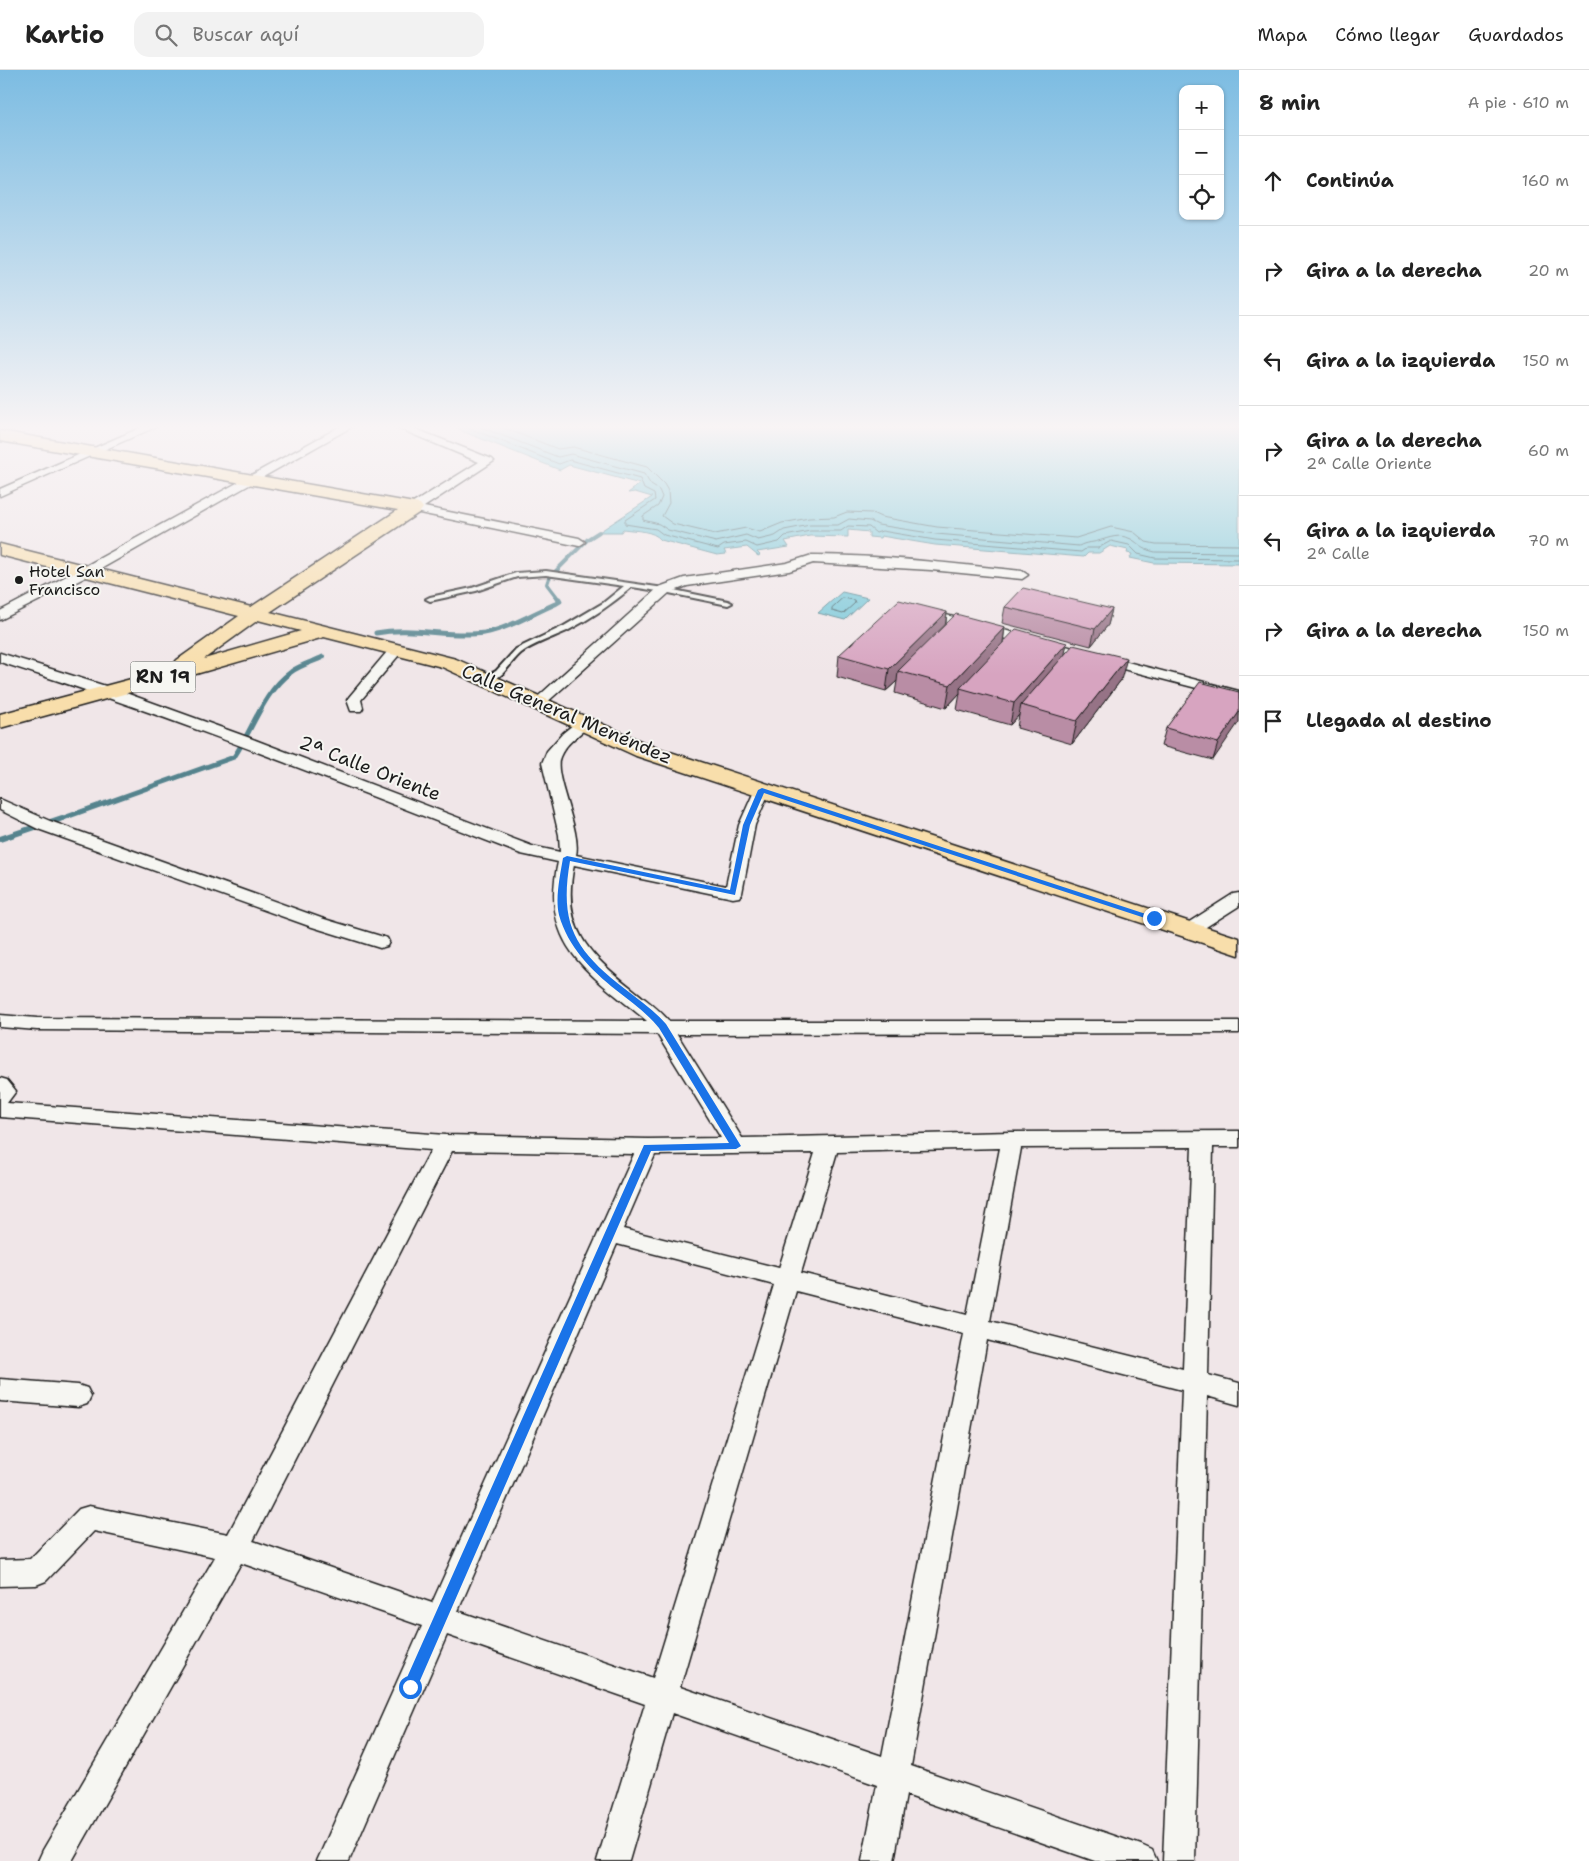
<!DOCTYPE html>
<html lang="es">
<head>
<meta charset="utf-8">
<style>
  body { margin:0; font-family:"Shantell Sans",sans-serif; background:#f2f2f2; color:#222 }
  .controls { position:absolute; right:15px; top:15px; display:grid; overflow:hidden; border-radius:10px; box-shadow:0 1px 4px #0004 }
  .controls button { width:45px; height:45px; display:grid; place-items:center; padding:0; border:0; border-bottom:1px solid #e0e0e0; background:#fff; color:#222; font:25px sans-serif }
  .stop { position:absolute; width:15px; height:15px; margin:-11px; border:4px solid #1a73e8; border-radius:50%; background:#fff }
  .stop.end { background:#1a73e8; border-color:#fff; box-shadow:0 1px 5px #0008 }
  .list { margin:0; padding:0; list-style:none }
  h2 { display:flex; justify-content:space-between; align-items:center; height:65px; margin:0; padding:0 20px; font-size:21px }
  h2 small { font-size:16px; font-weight:400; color:#767676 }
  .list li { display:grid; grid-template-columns:32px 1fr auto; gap:15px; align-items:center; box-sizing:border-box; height:90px; padding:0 20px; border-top:1px solid #e0e0e0 }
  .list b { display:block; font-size:19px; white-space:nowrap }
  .list p { margin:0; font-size:16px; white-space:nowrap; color:#767676 }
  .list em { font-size:16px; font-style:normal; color:#767676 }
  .icon { flex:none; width:28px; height:28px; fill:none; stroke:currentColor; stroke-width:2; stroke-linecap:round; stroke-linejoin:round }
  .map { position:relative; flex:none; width:1239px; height:1791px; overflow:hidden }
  header { display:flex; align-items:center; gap:30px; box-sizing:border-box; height:70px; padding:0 25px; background:#fff; border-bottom:1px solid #e0e0e0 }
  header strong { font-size:24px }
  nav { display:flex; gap:28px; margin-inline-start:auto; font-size:18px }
  .search { width:350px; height:45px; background:#f2f2f2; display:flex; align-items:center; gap:12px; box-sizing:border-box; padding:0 18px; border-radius:15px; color:#767676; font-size:19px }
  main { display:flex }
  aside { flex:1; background:#fff }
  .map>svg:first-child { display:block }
  .water { fill:#7ac8d8; stroke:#54838d }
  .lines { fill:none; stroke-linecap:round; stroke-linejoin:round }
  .shore { stroke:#426167; stroke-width:1 }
  .stream-far2 { stroke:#54838d; stroke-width:4 }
  .stream-far1 { stroke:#54838d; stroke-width:5 }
  .stream { stroke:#54838d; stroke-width:6 }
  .lane-casing { stroke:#1c1c1c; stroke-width:4 }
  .street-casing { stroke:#1c1c1c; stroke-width:3 }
  .primary-casing { stroke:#1c1c1c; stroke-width:3 }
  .lane { fill:#f6f6f2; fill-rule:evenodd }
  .street { fill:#f6f6f2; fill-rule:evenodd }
  .primary { fill:#f8deab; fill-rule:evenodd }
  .wall { fill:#b98da5; stroke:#1c1c1c }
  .shaded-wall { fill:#967386; stroke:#1c1c1c }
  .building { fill:#d7a4c0; stroke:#1c1c1c }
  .route { fill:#1a73e8 }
  .poi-dot { fill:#1c1c1c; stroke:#f6f6f2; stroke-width:2 }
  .labels { text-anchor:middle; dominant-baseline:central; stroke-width:4; stroke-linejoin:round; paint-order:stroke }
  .far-poi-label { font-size:16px; fill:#1c1c1c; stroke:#f6f6f2; text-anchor:start }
  .shield { fill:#f6f6f2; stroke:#5d5d5c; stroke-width:1 }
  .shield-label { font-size:18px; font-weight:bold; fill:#1c1c1c }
  .street-label { font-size:19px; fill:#1c1c1c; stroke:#f6f6f2 }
</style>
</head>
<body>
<header>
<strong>Kartio</strong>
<div class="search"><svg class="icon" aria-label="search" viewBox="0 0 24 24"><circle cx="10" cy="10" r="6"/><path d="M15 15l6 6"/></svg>Buscar aquí</div>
<nav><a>Mapa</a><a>Cómo llegar</a><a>Guardados</a></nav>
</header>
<main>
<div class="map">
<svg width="1239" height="1791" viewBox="0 0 1239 1791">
  <rect width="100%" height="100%" fill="#f0e6e8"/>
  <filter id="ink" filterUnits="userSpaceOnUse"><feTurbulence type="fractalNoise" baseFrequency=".02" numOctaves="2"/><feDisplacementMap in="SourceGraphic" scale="10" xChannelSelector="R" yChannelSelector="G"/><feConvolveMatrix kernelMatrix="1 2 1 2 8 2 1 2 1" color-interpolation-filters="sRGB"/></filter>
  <g filter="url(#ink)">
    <g class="water">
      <path d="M452 355H1239V494L1154 493 1130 488 1132 484 1127 483 1128 480 1110 476 1099 483H1088L1084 487 935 475 881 466 880 468 869 467V462L848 460V467L810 466 785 471 789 477 757 482 760 485 758 486 747 477 724 480 726 484 717 485 661 470C653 460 636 461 623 459L621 462H599L652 427 635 422 628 423 640 414 569 395 560 400 464 362Z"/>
      <polygon points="842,522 868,528 845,550 818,543"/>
    </g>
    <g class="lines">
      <g class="shore">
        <polyline points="461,355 559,394 570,390 640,409 644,419 654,424 655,430 625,450 625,454 656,459 664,465 718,479 724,475 746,472 757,477 779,472 785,466 810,461 841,461 848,456 869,457 876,463 882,461 935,470 1081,482 1087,478 1098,478 1111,471 1129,475 1138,484 1155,488 1239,489"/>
        <path d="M475 355 558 387 571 384 644 404 651 415 659 420 662 427 658 436 643 446V450L659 454 668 460 716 472 746 465 758 470 775 466 784 460 810 455H838L849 449 870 451 878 455 936 464 1079 476C1086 472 1091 473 1098 471 1109 468 1119 463 1131 469 1143 476 1139 478 1155 482L1239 483"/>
        <polyline points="496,355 558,379 573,377 647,397 664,414 668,421 669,433 662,446 673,454 715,464 746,458 760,462 782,453 809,448 834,447 847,442 872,443 881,447 937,457 1076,468 1111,457 1134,462 1146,472 1156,474 1239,475"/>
        <polygon points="843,528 854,530 855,533 843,544 832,541 832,538"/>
      </g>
      <polyline class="stream-far2" points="560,531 547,514 549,508 588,469 599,462"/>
      <g class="stream-far1">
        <path d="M376 563C413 556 448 568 484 563 508 559 532 544 555 534L560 531 559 529"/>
        <path d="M58 750 234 687C253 659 263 622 291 602 300 595 313 592 323 587"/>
      </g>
      <polyline class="stream" points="0,769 62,748"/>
      <g class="lane-casing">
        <path id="lane" d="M546 501 664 518 728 531 732 533 728 535 664 522 632 517C612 534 590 549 567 561 554 567 531 575 521 583 510 592 502 612 485 611V607L496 601 516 579 564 556 603 533 624 516 546 505 517 507 476 521 430 531 426 529 430 527 472 518 516 503Z"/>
      </g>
      <g class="street-casing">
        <g id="street">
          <polygon points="147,355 160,355 0,426 0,419"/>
          <polygon points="343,355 355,355 90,505 0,550 0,541 80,499"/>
          <polygon points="391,355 405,355 492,389 494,391 424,437 579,468 585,472 579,476 410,441 408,438 410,435 479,392"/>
          <path d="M812 485C882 485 952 494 1022 501L1028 505 1022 509 931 500 813 493 789 501 687 516 669 523 544 635H534L532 632 659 517 684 508 787 493Z"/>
          <polygon points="923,539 1239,621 1239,629 918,546 916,543"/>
          <polygon points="397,575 404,579 361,630 363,638 361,641 351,641 347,630 349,627 392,576"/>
          <path d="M0 583 112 618 250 668 532 776 560 782 559 765 542 693 547 681 563 663 579 650H589L592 653 589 656C579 665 565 674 560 687 552 705 582 760 576 785L726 816 739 755 756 717H768L770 720 755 755 742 823 739 827 733 828 574 795C561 858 588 884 634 920 646 930 659 939 669 951H1239V963L677 964 742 1068 1012 1062 1239 1061V1077H1213L1208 1305 1239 1313V1335L1207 1326 1195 1791H1163L1182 1320 987 1270 911 1696 1141 1775 1152 1780 1157 1791H1095L906 1725 894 1791H862L877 1715 672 1643 629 1791H597L645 1634 447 1565 349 1791H317L422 1556 241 1493 72 1791H38L43 1780 215 1487 94 1461 46 1511 36 1515 0 1516V1490L30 1489 79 1439 89 1436 228 1464 431 1080 0 1047V1008L7 1010 16 1021 7 1033 445 1065 648 1069 721 1068 657 964 37 960 0 957V945L37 948 647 951C590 903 539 877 558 792L521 784C348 717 177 648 0 592ZM1192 1077 1183 1299 990 1251 1021 1078ZM1000 1078 967 1245 801 1203 837 1082ZM452 1081 634 1084 432 1533 253 1471ZM815 1083 779 1198 623 1159 655 1085ZM617 1174 774 1215 653 1608 458 1541ZM796 1221 964 1264 882 1686 680 1617Z"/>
          <polygon points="0,729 50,751 321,848 387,868 389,872 387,876 380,878 309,856 38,759 0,740"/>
          <polygon points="1239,823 1239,836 1195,864 1189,866 1183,864 1180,860 1183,856 1233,824"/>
          <polygon points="0,1309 78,1315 87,1318 91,1326 87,1334 78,1337 0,1331"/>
        </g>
      </g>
      <g class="primary-casing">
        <path id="primary" d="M0 361 420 434 423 438 420 442 270 542 456 589 652 676 1239 868V885L636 686 442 597 324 567 175 610 0 658V644L176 597 174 594 177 590 239 546 0 485V474L251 537 398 440 0 371ZM258 550 301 561 204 589Z"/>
      </g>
      <use href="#lane" class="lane"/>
      <use href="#street" class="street"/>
      <use href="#primary" class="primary"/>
    </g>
    <g class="wall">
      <polygon points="1005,537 1112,539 1108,555 1091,576 1002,553"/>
      <polygon points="947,542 946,554 1005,557 1003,573 1065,585 1121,610 1072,674 1017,658 1019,645 1010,655 957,640 960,623 946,638 895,623 897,611 886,621 837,607 839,585"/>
      <polygon points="1239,622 1213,690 1161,676 1166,658"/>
    </g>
    <g class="shaded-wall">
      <polygon points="1112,539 1108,555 1091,576 1095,559"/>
      <polygon points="947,542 944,564 898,601 897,611 886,621 889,599"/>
      <polygon points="1005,557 1002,579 960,618 960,623 946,638 950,615"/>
      <polygon points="1067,573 1063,594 1021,635 1019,645 1010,655 1014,633"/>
      <polygon points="1127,588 1121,610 1072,674 1077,651"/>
      <polygon points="1239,642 1239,652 1213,690 1218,673"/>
    </g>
    <g class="building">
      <polygon points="1023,518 1112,539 1095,559 1005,537"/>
      <polygon points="899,530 947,542 889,599 839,585"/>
      <polygon points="956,544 1005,557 950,615 898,601"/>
      <polygon points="1016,559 1067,573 1014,633 960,618"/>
      <polygon points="1073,575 1127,588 1077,651 1021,635"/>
      <polygon points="1200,612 1239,622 1239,642 1218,673 1166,658"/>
    </g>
  </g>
  <linearGradient id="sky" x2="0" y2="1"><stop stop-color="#7cbce2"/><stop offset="0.59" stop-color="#f8f4f5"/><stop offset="1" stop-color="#f8f4f5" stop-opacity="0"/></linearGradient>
  <rect width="1239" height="605" fill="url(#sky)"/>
  <path class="route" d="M762 718 1158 848 1151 850 764 723 750 755 735 825 570 791C559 855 575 880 625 919 639 930 654 940 666 954L741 1076 736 1079 651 1081 415 1622 410 1623 405 1622 404 1617 405 1612 644 1075 729 1073 659 958C647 943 631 932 616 920 591 900 568 877 559 845 555 828 560 806 563 788L567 786 730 820 743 755 758 720Z"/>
  <circle class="poi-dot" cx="19" cy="510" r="5"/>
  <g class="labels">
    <g class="far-poi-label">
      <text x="29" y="501">Hotel San<tspan x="29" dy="18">Francisco</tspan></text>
    </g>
    <rect class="shield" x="130.5" y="591.5" width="65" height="31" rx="4"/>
    <g class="shield-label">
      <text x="163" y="607">RN 19</text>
    </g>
    <g class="street-label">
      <text transform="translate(567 644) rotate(23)">Calle General Menéndez</text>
      <text transform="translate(370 698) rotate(21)">2ª Calle Oriente</text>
    </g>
  </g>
</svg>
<div class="controls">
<button>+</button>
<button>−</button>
<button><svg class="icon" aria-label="locate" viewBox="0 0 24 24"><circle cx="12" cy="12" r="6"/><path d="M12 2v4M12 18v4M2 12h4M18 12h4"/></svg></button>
</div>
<div class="stop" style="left:410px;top:1617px"></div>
<div class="stop end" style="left:1154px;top:848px"></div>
</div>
<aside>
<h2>8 min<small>A pie · 610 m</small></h2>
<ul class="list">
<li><svg class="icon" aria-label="ahead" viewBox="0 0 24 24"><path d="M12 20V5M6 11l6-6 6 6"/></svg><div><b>Continúa</b></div><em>160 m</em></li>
<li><svg class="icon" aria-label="right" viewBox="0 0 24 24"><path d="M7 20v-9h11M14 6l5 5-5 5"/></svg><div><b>Gira a la derecha</b></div><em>20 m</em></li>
<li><svg class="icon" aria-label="left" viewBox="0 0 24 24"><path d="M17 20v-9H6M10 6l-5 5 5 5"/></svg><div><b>Gira a la izquierda</b></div><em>150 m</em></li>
<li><svg class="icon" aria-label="right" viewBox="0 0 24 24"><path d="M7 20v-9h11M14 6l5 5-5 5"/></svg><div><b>Gira a la derecha</b><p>2ª Calle Oriente</p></div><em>60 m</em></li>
<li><svg class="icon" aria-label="left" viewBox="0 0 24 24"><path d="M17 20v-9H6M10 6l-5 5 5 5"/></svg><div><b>Gira a la izquierda</b><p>2ª Calle</p></div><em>70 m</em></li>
<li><svg class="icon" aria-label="right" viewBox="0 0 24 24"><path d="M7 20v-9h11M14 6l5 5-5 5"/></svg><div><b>Gira a la derecha</b></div><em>150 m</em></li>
<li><svg class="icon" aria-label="arrive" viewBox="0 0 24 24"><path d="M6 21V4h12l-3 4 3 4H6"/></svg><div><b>Llegada al destino</b></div></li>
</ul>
</aside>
</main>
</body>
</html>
